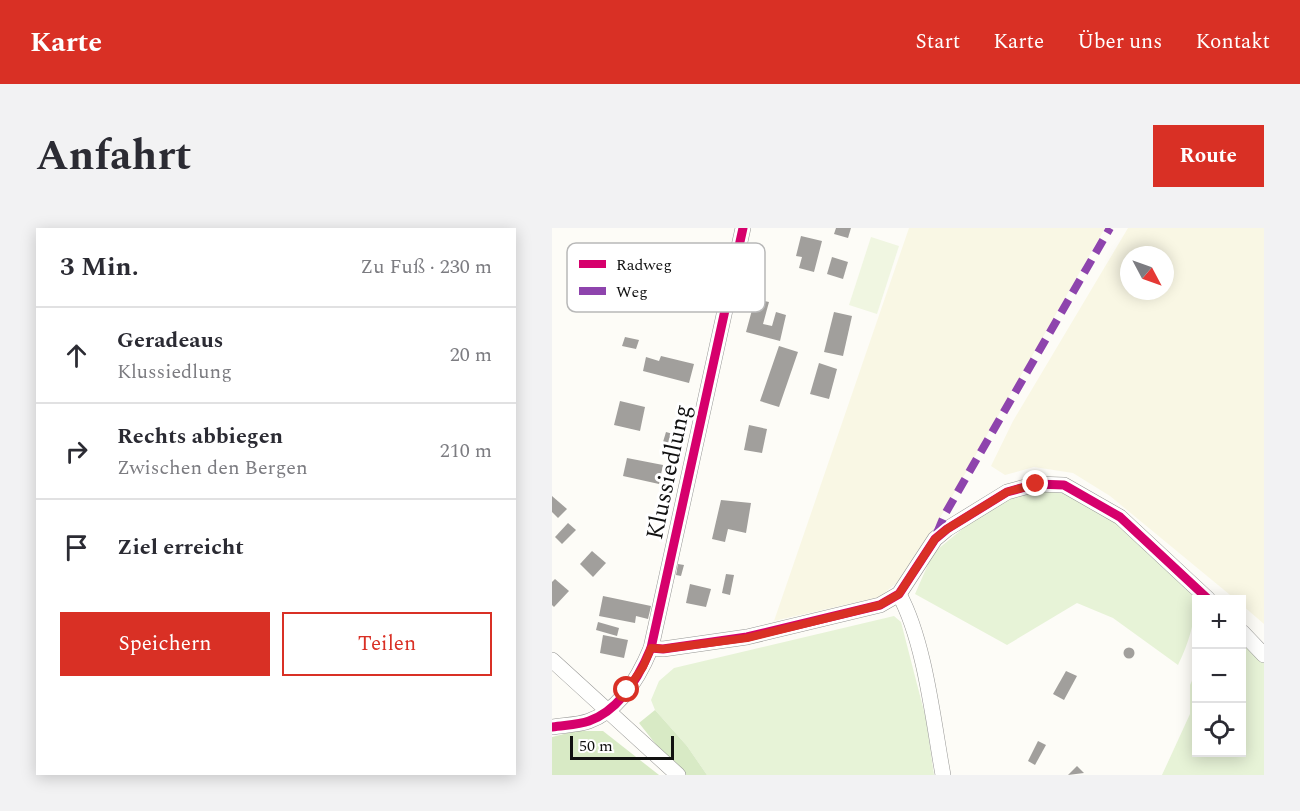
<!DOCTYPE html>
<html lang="de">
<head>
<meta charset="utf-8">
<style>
  body { margin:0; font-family:Spectral,serif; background:#f2f2f3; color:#2b2b33 }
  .controls { position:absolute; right:18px; bottom:18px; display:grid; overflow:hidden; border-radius:0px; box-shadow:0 3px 15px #0003 }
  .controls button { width:54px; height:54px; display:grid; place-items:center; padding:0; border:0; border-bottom:2px solid #e1e1e2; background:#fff; color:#2b2b33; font:30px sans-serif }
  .compass { position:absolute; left:568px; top:18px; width:54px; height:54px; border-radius:50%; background:#fff; box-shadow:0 3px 15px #0003; rotate:131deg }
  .scale { position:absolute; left:18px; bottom:15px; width:104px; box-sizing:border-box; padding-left:6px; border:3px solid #111; border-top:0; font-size:16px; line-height:21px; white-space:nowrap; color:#111; -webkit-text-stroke:4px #fff; paint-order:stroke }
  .stop { position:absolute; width:18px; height:18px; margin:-14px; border:4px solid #d93025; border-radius:50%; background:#fff }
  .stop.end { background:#d93025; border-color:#fff; box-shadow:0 2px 6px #0008 }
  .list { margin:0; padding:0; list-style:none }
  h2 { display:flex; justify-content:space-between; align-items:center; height:78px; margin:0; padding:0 24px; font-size:26px }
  h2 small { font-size:20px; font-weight:400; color:#7c7c81 }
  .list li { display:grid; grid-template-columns:39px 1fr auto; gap:18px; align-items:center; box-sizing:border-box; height:96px; padding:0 24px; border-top:2px solid #e1e1e2 }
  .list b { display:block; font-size:22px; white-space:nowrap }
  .list p { margin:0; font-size:20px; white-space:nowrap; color:#7c7c81 }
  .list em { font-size:20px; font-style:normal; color:#7c7c81 }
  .actions { display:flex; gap:12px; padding:18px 24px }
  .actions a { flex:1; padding:14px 0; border:2px solid #d93025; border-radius:0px; text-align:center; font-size:21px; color:#d93025 }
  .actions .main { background:#d93025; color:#fff }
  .icon { flex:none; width:33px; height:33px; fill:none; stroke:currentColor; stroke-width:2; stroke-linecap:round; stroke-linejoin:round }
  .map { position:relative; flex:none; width:712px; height:547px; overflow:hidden; border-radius:0px }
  header { display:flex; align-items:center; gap:36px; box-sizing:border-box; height:84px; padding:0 30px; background:#d93025; color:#fff }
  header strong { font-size:28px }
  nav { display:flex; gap:33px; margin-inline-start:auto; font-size:21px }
  .intro { display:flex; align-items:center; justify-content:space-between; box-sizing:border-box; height:144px; padding:0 36px }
  h1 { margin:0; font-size:42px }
  .button { padding:15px 27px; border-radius:0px; background:#d93025; color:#fff; font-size:21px; font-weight:700 }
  main { display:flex; gap:36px; padding:0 36px }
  aside { flex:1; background:#fff; border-radius:0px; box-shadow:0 3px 15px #0003 }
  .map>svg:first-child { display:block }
  .farmland { fill:#f9f7e4; fill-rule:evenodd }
  .green { fill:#e7f3d7 }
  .forest { fill:#d8eac5 }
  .pitch { fill:#f0f6e1 }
  .building { fill:#a19f9c }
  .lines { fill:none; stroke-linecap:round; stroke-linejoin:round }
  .minor-casing { stroke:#979795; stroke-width:16 }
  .minor { stroke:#fffffe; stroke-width:15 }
  .quiet { stroke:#8e44ad; stroke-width:8; stroke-dasharray:15 8; stroke-linecap:butt }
  .cycleway-casing { stroke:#fff; stroke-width:13 }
  .cycleway { stroke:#d6006c; stroke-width:9 }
  .route { stroke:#d93025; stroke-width:8 }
  .labels { text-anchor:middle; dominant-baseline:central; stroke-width:6; stroke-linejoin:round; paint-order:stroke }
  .street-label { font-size:24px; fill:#111; stroke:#fff }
  .key { fill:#fff; stroke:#b8b8b8; stroke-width:1.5 }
  .key-label { font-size:16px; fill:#111 }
</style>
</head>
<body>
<header>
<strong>Karte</strong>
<nav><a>Start</a><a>Karte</a><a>Über uns</a><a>Kontakt</a></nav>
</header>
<div class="intro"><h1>Anfahrt</h1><a class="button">Route</a></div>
<main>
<aside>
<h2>3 Min.<small>Zu Fuß · 230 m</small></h2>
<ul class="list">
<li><svg class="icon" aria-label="ahead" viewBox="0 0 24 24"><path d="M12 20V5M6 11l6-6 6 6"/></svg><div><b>Geradeaus</b><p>Klussiedlung</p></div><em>20 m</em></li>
<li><svg class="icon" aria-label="right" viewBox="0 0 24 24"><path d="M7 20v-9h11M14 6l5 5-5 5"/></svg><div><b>Rechts abbiegen</b><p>Zwischen den Bergen</p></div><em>210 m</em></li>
<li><svg class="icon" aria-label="arrive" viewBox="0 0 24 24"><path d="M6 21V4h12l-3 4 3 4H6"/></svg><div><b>Ziel erreicht</b></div></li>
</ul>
<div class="actions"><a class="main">Speichern</a><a>Teilen</a></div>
</aside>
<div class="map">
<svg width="712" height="547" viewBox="0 0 712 547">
  <rect width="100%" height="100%" fill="#fdfcf7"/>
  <g class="farmland">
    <polygon points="357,0 553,0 356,346 327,369 222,393"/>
    <path d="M576 0H712V396L690 377V371H683L558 268 521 245 482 239 453 247 439 238 461 193ZM577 27H613V63H577Z"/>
  </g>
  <g class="green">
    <path d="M473 264C484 264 496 262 506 264 555 273 609 340 645 371 642 395 637 415 626 437L561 390 525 375 455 417 363 366 381 325 430 285Z"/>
    <polygon points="342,388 349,394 374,491 382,547 155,547 135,518 103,482 99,472 107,453 122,440"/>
    <polygon points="690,411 712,432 712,547 610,547 638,486 638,457 644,444 644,524 690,524"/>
  </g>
  <g class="forest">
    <polygon points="103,482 135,518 155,547 122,547 125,543 87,495"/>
    <polygon points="24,503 51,503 107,547 0,547 0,509"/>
  </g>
  <polygon class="pitch" points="319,9 347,18 325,86 297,77"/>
  <g class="building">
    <polygon points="284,0 299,0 296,10 282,6"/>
    <polygon points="249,8 270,13 262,44 247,40 250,29 244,28"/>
    <polygon points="280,29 296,34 291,51 275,46"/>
    <polygon points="203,71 217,74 211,96 220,98 224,84 234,87 228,113 194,104"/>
    <polygon points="282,84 300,88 291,128 272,124"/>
    <polygon points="73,109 87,112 84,121 70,118"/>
    <polygon points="227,118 246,124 227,179 208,173"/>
    <polygon points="109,128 142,136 137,155 91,143 94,129 107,133"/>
    <polygon points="267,135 285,141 277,171 258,166"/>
    <polygon points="68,173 93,179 88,203 62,197"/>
    <polygon points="197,197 215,201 210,225 192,222"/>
    <polygon points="114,204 128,208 125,218 111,214"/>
    <polygon points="75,230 111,237 107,256 71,248"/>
    <polygon points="0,268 15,281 6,290 0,284"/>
    <polygon points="169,272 199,275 194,305 176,301 173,314 160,311"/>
    <polygon points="16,295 24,302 10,316 3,309"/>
    <polygon points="40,323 54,335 41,349 28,336"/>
    <polygon points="126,336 132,337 129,348 124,347"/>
    <polygon points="174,346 182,347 178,367 170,365"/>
    <polygon points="3,351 17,363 2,379 0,377 0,354"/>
    <polygon points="138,356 159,361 154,379 134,375"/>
    <polygon points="51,368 99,378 96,391 84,388 83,395 47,388"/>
    <polygon points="46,394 67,400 65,408 44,402"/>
    <polygon points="51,407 76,412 72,430 48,425"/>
    <circle cx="577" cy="425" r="5.5"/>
    <polygon points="514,443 525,448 512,472 501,466"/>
    <polygon points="486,513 494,517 483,537 476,533"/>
    <polygon points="525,538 532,545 516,547"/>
  </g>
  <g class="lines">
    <g class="minor-casing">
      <g id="minor">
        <path d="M347 366C373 414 381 492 391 547"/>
        <polyline points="690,404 712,427"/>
        <polyline points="99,420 111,421 195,409 328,377 347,366 383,311 395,301 455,264 484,256 512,257 568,289 656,371"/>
        <polyline points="0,432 126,547"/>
        <path d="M0 499C12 497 26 497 37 493 68 482 87 449 99 420L191 0"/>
      </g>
    </g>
    <use href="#minor" class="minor"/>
    <polyline class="quiet" points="385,305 393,286 558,0"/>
    <g class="cycleway-casing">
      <g id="cycleway">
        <polyline points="99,420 111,421 195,409 328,377 347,366 383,311 395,301 455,264 484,256 512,257 568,289 656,371"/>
        <path d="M0 499C12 497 26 497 37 493 68 482 87 449 99 420L191 0"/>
      </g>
    </g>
    <use href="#cycleway" class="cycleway"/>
  </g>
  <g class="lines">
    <polyline class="route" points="75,462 91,439 99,420 111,421 195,410 328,377 347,366 383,311 395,301 455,264 484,256"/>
  </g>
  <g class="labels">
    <g class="street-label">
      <text transform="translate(117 244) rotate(-78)">Klussiedlung</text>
    </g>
  </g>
  <rect x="15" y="15" width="198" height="69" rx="9" class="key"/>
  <rect x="27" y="32" width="27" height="8" fill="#d6006c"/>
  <rect x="27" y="59" width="27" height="8" fill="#8e44ad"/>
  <g class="key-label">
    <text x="64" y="42">Radweg</text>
    <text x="64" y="69">Weg</text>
  </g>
</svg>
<div class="controls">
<button>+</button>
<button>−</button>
<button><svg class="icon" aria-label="locate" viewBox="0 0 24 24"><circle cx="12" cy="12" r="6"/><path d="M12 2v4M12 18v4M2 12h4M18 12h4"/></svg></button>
</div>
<svg class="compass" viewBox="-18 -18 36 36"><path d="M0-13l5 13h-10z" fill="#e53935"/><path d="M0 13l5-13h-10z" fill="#7c7c81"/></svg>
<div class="scale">50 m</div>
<div class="stop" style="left:75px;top:462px"></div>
<div class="stop end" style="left:484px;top:256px"></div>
</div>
</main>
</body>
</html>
